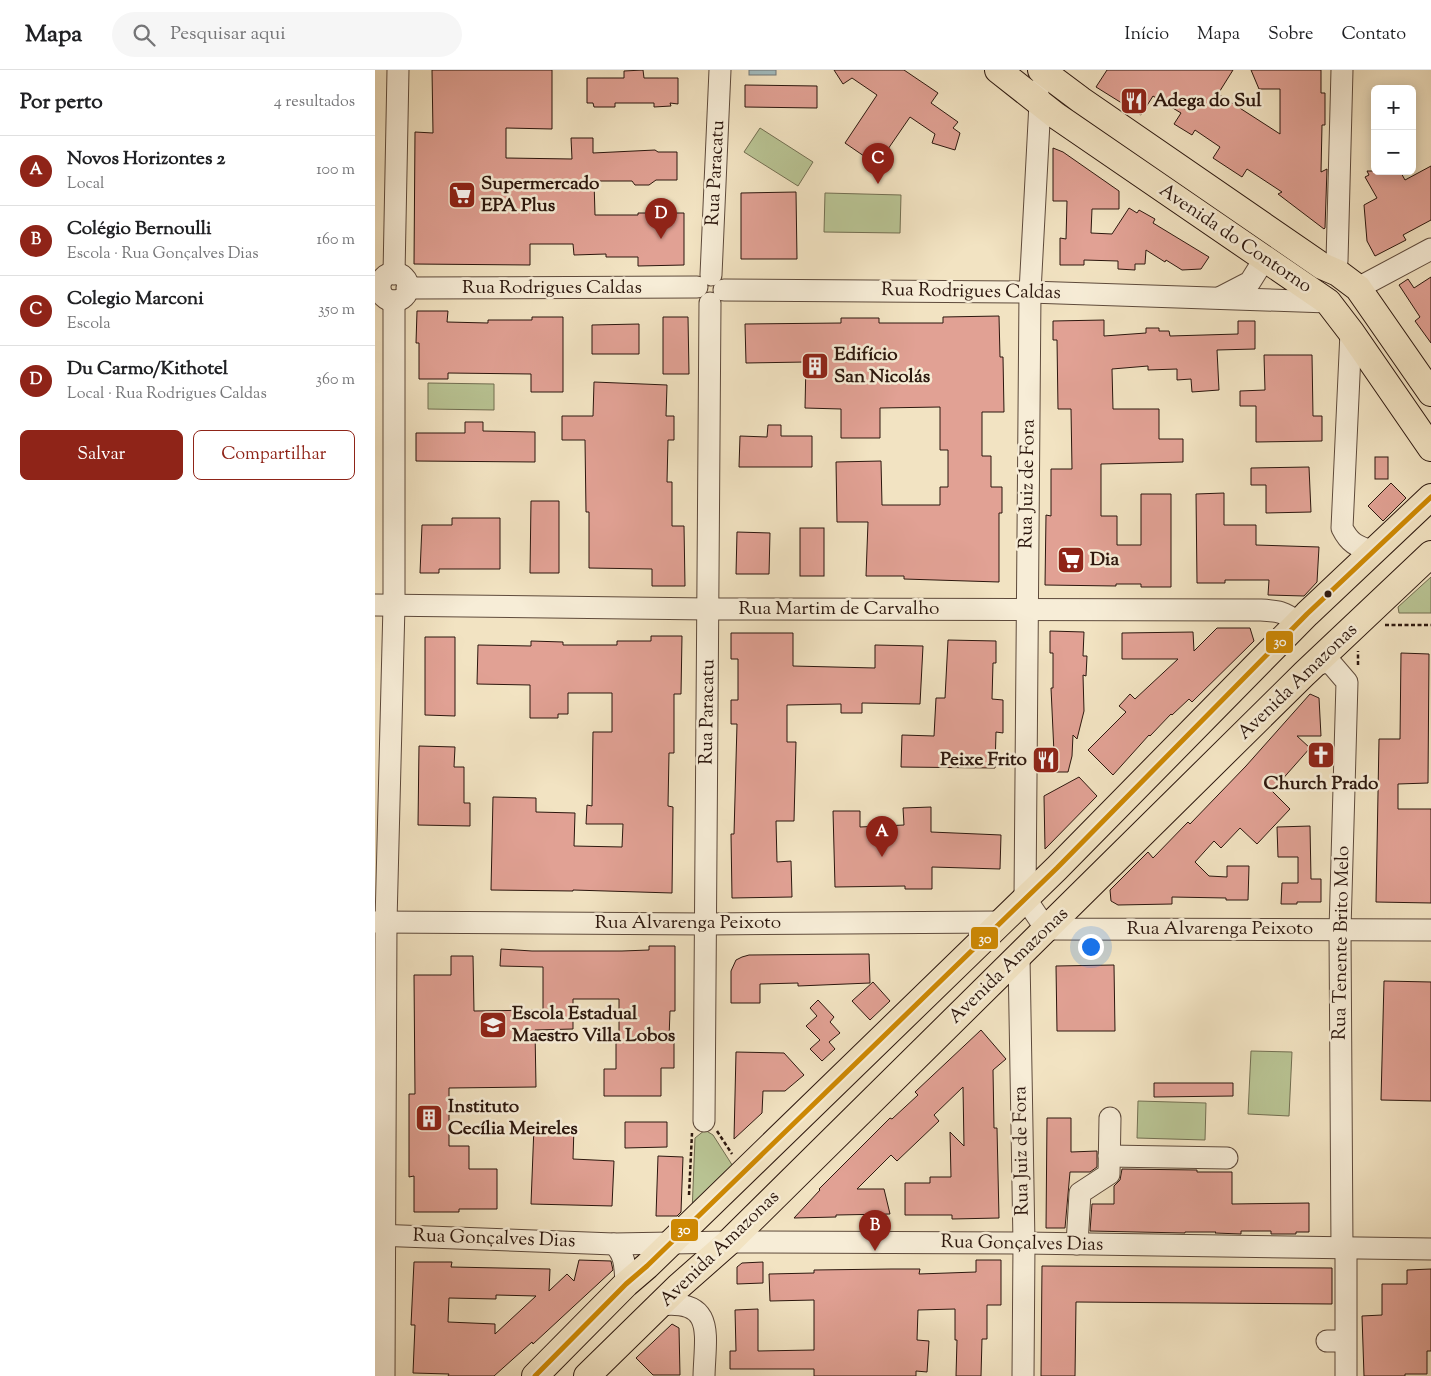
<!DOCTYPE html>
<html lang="pt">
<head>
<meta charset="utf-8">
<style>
  body { margin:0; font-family:"Sorts Mill Goudy",serif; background:#f6f6f6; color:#202124 }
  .controls { position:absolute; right:15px; top:15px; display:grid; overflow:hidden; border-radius:8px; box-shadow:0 2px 12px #0003 }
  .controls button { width:45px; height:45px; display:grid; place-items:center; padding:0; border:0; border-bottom:1px solid #e0e0e0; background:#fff; color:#202124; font:25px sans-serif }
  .you { position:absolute; left:715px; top:876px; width:18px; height:18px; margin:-12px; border:4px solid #fff; border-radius:50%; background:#1a73e8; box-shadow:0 0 0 8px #1a73e833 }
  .badge { display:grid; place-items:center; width:32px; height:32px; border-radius:50%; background:#8f2418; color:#fff; font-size:16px; font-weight:700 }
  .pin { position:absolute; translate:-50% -41px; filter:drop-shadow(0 1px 2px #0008) }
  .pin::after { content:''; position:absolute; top:26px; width:18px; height:15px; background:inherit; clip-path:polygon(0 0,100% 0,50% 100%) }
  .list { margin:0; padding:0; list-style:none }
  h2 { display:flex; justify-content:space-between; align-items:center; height:65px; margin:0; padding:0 20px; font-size:21px }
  h2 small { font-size:16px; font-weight:400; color:#757577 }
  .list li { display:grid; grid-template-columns:32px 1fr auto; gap:15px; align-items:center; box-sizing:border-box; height:70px; padding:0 20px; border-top:1px solid #e0e0e0 }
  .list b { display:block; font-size:19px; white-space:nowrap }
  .list p { margin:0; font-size:16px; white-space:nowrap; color:#757577 }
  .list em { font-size:16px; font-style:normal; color:#757577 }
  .actions { display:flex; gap:10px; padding:15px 20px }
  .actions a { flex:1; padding:11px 0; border:1px solid #8f2418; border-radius:8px; text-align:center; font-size:18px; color:#8f2418 }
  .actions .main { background:#8f2418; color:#fff }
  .icon { flex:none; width:28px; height:28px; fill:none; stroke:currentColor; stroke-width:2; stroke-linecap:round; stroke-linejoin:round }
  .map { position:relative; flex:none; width:1056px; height:1306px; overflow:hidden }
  header { display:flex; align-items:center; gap:30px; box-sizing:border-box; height:70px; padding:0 25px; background:#fff; border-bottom:1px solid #e0e0e0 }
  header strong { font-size:24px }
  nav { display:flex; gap:28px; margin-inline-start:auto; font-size:18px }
  .search { width:350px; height:45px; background:#f6f6f6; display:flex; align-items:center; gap:12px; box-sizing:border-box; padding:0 18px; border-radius:28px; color:#757577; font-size:19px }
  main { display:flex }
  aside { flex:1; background:#fff }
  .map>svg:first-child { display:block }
  .green { fill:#b9c494; stroke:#726e51 }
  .water { fill:#a1bbbe; stroke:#727978 }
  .building { fill:#e1a194; stroke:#2c170e; fill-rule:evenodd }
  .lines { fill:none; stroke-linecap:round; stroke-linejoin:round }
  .minor-casing { stroke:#5e4a3b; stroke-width:23 }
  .major-casing { stroke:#2c170e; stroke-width:28 }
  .path { stroke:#2c170e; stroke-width:2.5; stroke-dasharray:4 2.5; stroke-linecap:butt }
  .minor { stroke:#f7edd7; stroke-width:21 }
  .major { stroke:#f2e3c2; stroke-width:26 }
  .bus-1-casing { stroke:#f7edd7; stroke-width:9 }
  .bus-1 { stroke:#ce8903; stroke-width:5 }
  .bus-dot { fill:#2c170e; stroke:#f7edd7; stroke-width:2 }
  .labels { text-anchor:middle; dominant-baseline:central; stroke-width:5; stroke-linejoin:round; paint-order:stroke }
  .poi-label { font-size:19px; font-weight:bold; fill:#2c170e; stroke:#f7edd7; text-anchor:start }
  .street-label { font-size:19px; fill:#2c170e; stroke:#f7edd7 }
  .line-badge { stroke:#f7edd7; stroke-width:2 }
  .badge-label { font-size:14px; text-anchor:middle; font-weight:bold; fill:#fff }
</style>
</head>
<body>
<header>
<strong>Mapa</strong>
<div class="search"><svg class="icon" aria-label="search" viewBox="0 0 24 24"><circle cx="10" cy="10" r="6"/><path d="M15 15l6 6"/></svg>Pesquisar aqui</div>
<nav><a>Início</a><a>Mapa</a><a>Sobre</a><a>Contato</a></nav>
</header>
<main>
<aside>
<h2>Por perto<small>4 resultados</small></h2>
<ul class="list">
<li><span class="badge">A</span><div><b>Novos Horizontes 2</b><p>Local</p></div><em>100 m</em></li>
<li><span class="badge">B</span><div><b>Colégio Bernoulli</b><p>Escola · Rua Gonçalves Dias</p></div><em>160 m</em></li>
<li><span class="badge">C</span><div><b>Colegio Marconi</b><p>Escola</p></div><em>350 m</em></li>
<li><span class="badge">D</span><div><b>Du Carmo/Kithotel</b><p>Local · Rua Rodrigues Caldas</p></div><em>360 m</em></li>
</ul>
<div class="actions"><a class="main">Salvar</a><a>Compartilhar</a></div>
</aside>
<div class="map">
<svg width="1056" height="1306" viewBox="0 0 1056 1306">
  <rect width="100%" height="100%" fill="#f2e3c2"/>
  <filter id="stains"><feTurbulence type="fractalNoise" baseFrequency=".004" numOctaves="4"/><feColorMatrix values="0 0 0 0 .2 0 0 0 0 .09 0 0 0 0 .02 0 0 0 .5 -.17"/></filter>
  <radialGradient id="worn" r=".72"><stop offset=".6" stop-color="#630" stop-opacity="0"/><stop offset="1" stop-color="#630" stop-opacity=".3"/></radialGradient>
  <g class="green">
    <polygon points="385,58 438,92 423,116 369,82"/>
    <polygon points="450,123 526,125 525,163 449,162"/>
    <polygon points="53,313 119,314 119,340 53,339"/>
    <polygon points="1056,507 1056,543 1024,543 1023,537"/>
    <polygon points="876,981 917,982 914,1046 873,1044"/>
    <polygon points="763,1031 831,1033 830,1070 762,1068"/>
    <polygon points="330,1060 338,1065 361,1101 317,1143 320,1068"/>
  </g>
  <rect class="water" x="374" y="0" width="27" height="5"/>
  <g class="building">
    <polygon points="57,0 177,0 177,59 131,58 131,88 197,89 196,68 218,68 218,83 280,80 283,82 302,82 302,110 281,110 274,115 260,115 257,111 219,111 220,145 263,145 263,143 309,143 309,195 263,196 263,187 231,187 231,184 199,185 198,174 155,174 155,195 39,194 40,62 58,63"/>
    <polygon points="268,0 269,8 303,8 303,34 295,33 296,36 279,37 279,33 240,33 240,37 219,37 218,33 212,33 212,8 249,8 249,1"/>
    <polygon points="459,0 529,0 563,23 556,33 583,52 578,58 585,63 580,80 557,73 560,64 535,47 502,95 470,73 502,25 477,8 468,14"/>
    <polygon points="732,0 858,0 843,24 905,64 905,19 884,19 876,0 946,0 946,23 950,23 950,55 947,55 946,102 952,99 950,158 949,159 903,124 907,122 872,99 867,107 838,88 845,77 820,60 817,65 799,54 806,43 778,26 766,45 721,17"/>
    <polygon points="370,15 442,16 442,38 370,37"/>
    <polygon points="678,78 688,82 744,121 744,139 717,139 716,163 737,164 754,138 762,143 764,140 780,149 778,153 834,187 826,199 807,200 791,190 790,192 771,180 770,194 760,194 760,200 743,199 743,191 709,190 709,195 685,195 685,168 691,169 692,131 678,131"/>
    <polygon points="1056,96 1056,150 1028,165 1031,170 1000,186 992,171 989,135 1002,128 990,107 994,105 992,101 1025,101 1030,110"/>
    <polygon points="421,122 422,189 366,189 366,123"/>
    <polygon points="1056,207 1056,273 1040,251 1045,247 1024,215 1033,209 1039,218"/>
    <polygon points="42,241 73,241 72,252 113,253 113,250 157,250 157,247 188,247 188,322 156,322 156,304 73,303 73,309 44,309 44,273 41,273"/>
    <polygon points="624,246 625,287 628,287 629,342 607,342 607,386 616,386 616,417 627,417 627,443 624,443 624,512 529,509 529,506 491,506 493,452 462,452 461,392 506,391 507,435 565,435 565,417 573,417 573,380 565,380 565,337 505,338 505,368 466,368 466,339 430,338 431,292 371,293 370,254 466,253 466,248 504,248 504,253 568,253 568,247"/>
    <polygon points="288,247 313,247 314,304 288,304"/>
    <polygon points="729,250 729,266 771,263 771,258 784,258 784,261 794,261 795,266 863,264 863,251 880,251 880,279 842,280 844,320 817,322 816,309 802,310 802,299 773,300 773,296 737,299 738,339 784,339 784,369 808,369 808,392 726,394 726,446 742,446 742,475 766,475 766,424 796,424 796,517 766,517 766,514 741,514 741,516 670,515 671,445 676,446 676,399 697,399 696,339 683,339 682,270 678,270 678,251"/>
    <polygon points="264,254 264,284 217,284 217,255"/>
    <polygon points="889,285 937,285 938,346 947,346 947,371 881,372 881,336 865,336 865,321 890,320"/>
    <polygon points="219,312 292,315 291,346 299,346 299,370 293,370 292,412 297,412 297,456 309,456 310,516 277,516 277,499 214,498 214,442 211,442 210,370 187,370 187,346 218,346"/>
    <polygon points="90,352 108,352 108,361 160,362 160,392 41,391 41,363 90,363"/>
    <polygon points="393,355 406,355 406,366 437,366 437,397 364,397 365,366 392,367"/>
    <rect x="1000" y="387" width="13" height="22"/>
    <polygon points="934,397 936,442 891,443 891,415 876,415 876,398"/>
    <polygon points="1016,413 1031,428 1008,451 993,436"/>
    <polygon points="849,423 849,455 881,455 881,475 944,477 942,512 929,526 893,525 894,510 850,510 850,513 822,513 821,424"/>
    <polygon points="156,431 184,431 184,503 155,503"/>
    <polygon points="77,448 125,448 125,499 64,499 64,503 45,503 47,455 77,455"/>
    <rect x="425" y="458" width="24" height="48"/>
    <polygon points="362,462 395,463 394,504 361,504"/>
    <polygon points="842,558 875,558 879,571 817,632 814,629 797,645 796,644 775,666 774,665 738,705 713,680 751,642 744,636 755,624 760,629 803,589 747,589 747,563 818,562 819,581"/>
    <polygon points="675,561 709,562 708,586 712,586 711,606 708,605 709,641 702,669 698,665 697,686 693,702 675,702 675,683 679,683 676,618 678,618 678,583 675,583"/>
    <polygon points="356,563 418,563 418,596 500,598 500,575 548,576 545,634 487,633 487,643 466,643 466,634 412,635 412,672 421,672 419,751 401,751 402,792 416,791 417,827 357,828 356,764 359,764 362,654 356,654 356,630 363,630 363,589 356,589"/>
    <polygon points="276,566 307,566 306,624 299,624 299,683 294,683 293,736 298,737 297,823 198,820 198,821 116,820 118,727 161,728 161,742 200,743 199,776 247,777 248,754 211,754 212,735 217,736 218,662 237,662 237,623 193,623 193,644 183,644 183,648 155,648 155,615 102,614 103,575 156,576 156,571 188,572 188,575 242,575 242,571 276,571"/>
    <polygon points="50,567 80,567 80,646 50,645"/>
    <polygon points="573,570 621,571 621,593 618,593 617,629 628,630 628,663 621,662 620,698 526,697 527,665 559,666 561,628 570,628"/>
    <polygon points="1026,583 1054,584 1053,713 1023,714 1023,739 1056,739 1056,833 1001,832 1004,669 1025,669"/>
    <polygon points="935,624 944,628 946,666 922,666 935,678 897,721 915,739 882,774 865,758 846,778 839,771 820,792 834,806 852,807 852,796 874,796 873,830 851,830 851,828 797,827 797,834 743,835 736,831 735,820 773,782 778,788 813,752 815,754 871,696"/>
    <polygon points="44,676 80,677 79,697 89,697 89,733 95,733 95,756 43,755"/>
    <polygon points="704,707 722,726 670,779 669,726"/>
    <polygon points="556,737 556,762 626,765 625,799 557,797 557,819 530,819 530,816 460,817 458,741 485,741 485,757 529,755 528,738"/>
    <polygon points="935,756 936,809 946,809 946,832 922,832 922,834 906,834 907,813 923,813 923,787 903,787 902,757"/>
    <polygon points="274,876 300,876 300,941 295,941 294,969 299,969 299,998 286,998 286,1026 229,1026 229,999 241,999 241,969 244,969 244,929 198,929 198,959 160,960 161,1017 74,1018 74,1076 94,1076 94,1099 122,1099 122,1139 84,1139 84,1142 39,1142 39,1106 34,1107 34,1024 40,1024 39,905 76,905 76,886 98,886 99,941 168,940 168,897 125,896 126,879 157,881 247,881 274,880"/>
    <polygon points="494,884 495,913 423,916 423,913 385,914 385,933 356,933 356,901 361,890 367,887 374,885"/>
    <polygon points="739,895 740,961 682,961 681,896"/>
    <polygon points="1009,911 1056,912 1056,1031 1006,1030"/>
    <polygon points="498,912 515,931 495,950 477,931"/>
    <polygon points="443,930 459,947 455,952 465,963 454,972 460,979 447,991 435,979 445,970 431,956 442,946 435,938"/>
    <polygon points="606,960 631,989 618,1000 619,1058 622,1058 624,1148 577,1149 577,1145 530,1145 530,1113 555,1113 555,1107 576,1107 575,1062 589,1076 588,1017 559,1045 564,1051 522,1091 516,1085 482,1119 509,1119 515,1144 461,1145 461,1147 419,1148 445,1120 444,1119 515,1048 517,1049 543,1025 540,1022"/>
    <polygon points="361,982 409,983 429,1005 410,1021 388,1021 387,1043 359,1069"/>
    <polygon points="779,1013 858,1013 858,1026 779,1027"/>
    <polygon points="672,1048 696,1048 696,1082 722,1081 722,1097 715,1102 695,1102 690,1158 671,1158"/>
    <polygon points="250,1052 292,1052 292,1077 250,1078"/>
    <polygon points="159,1056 199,1057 198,1089 239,1091 237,1136 156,1134"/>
    <polygon points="283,1086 308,1087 306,1142 302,1146 281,1146"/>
    <polygon points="747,1099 822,1100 822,1102 857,1102 857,1134 934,1133 934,1162 921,1162 921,1164 896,1164 896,1161 866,1161 866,1164 840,1163 841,1162 810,1162 810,1163 715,1161 717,1134 739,1134 739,1116 745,1110"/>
    <path d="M204 1190 236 1191 238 1200 158 1274 157 1272 119 1306H73L74 1304 38 1303 40 1255H36L39 1192H77L76 1197 175 1199 174 1221 192 1204 199 1211ZM121 1225 161 1226 120 1264V1254L73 1252 74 1228 121 1229Z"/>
    <polygon points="601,1190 626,1190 626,1235 612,1235 612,1269 607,1269 606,1306 581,1306 582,1270 580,1270 580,1239 543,1240 542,1270 554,1271 552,1302 541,1301 541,1306 439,1306 439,1299 355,1299 355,1281 361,1281 360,1240 383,1239 383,1281 439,1280 439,1230 395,1231 394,1204 439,1203 439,1200 516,1199 545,1199 544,1204 601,1202"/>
    <polygon points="388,1192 388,1213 362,1214 362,1197 367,1193"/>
    <polygon points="667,1196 957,1198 957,1234 701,1232 700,1306 666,1306"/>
    <polygon points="1056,1199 1056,1281 1052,1281 1052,1304 1030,1304 1030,1306 989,1306 987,1246 1007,1245 1007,1214 1032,1214 1032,1200"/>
    <polygon points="297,1254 304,1258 305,1305 278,1305 261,1288"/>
  </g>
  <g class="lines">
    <g class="minor-casing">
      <g id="minor">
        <polyline points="662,20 665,33 655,222 650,828 671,859 1056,860"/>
        <polyline points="947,196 952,197 962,191 967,0"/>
        <circle cx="19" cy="217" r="14"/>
        <polyline points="19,204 23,0"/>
        <polyline points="336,205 345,0"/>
        <polyline points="32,218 322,217"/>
        <polyline points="983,218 1056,179"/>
        <polyline points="349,220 655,222 953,232"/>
        <polyline points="846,227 875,212 890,188"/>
        <path d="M976 262 967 458C975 474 982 476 998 482"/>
        <path d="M0 535 334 539 884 540C902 541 909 541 923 553"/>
        <polyline points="938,596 954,591 972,612 965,860 967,1178"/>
        <polyline points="0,852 331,854 626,852"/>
        <polyline points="644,887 649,1173 648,1306"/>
        <polyline points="329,1051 335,233"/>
        <polyline points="734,1086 852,1088"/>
        <polyline points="0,1165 239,1174 354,1172 649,1173 1056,1179"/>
        <path d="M239 1174C251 1185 250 1199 251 1214"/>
        <polyline points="702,1174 705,1123 734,1104 735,1048"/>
        <path d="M285 1235C341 1229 330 1265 329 1306"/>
        <polyline points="952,1271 970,1271"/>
        <polyline points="9,1306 11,852 19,535 19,231"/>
        <polyline points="971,1306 971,1179"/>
      </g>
    </g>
    <g class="major-casing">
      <g id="major">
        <polyline points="623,0 680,45 953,232 976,262 1056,378"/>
        <polyline points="666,0 706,30 947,196 963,203 983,218 1056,323"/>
        <polyline points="160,1306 251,1214 272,1196 682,798 932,544 1056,427"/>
        <polyline points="212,1306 303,1217 354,1172 929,604 1056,484"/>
      </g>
    </g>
    <g class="path">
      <polyline points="1010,555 1056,555"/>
      <polyline points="983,595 983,581"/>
      <polyline points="342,1061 357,1084"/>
      <polyline points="314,1125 317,1063"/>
    </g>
    <use href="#minor" class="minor"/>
    <use href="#major" class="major"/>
    <g class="bus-1-casing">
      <polyline id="bus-1" points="160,1306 251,1214 272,1196 682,798 932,544 1056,427"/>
    </g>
    <use href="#bus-1" class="bus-1"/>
  </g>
  <defs>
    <g id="restaurant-square" transform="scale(1.4375)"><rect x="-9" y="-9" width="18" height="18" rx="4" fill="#8f2418" stroke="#f7edd7"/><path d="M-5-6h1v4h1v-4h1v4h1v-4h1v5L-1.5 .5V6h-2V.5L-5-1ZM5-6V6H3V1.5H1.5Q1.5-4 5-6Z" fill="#fff"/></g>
    <g id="supermarket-square" transform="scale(1.4375)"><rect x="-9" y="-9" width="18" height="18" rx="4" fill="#8f2418" stroke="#f7edd7"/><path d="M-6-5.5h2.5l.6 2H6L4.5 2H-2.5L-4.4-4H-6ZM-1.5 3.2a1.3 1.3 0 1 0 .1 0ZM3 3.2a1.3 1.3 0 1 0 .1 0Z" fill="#fff"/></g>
    <g id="building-square" transform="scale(1.4375)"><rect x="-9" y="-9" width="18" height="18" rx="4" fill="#8f2418" stroke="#f7edd7"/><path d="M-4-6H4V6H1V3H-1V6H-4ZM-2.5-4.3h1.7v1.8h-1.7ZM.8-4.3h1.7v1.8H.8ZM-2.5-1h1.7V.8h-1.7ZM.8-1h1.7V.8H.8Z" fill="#fff"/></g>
    <g id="church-square" transform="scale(1.4375)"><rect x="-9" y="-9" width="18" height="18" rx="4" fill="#8f2418" stroke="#f7edd7"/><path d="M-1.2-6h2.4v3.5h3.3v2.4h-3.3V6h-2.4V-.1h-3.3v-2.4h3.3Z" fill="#fff"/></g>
    <g id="school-square" transform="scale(1.4375)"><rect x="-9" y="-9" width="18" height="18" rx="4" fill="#8f2418" stroke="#f7edd7"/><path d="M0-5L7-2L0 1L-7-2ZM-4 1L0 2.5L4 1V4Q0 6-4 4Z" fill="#fff"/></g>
  </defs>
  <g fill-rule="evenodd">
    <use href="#restaurant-square" x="759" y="31"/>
    <use href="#supermarket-square" x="87" y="125"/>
    <use href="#building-square" x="440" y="296"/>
    <use href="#supermarket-square" x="696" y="490"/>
    <use href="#church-square" x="946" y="685"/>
    <use href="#restaurant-square" x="671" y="690"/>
    <use href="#school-square" x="118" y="955"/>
    <use href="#building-square" x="54" y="1048"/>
  </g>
  <circle class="bus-dot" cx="953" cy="524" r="4.5"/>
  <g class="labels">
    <g class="poi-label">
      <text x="778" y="31">Adega do Sul</text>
      <text x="106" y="114">Supermercado<tspan x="106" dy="22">EPA Plus</tspan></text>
      <text x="459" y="285">Edifício<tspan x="459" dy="22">San Nicolás</tspan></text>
      <text x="715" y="490">Dia</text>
      <text x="652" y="690" text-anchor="end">Peixe Frito</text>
      <text x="946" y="714" text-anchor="middle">Church Prado</text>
      <text x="137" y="944">Escola Estadual<tspan x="137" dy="22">Maestro Villa Lobos</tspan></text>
      <text x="73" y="1037">Instituto<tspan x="73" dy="22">Cecília Meireles</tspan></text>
    </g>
    <g class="street-label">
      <text transform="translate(341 103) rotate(-87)">Rua Paracatu</text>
      <text transform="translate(860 169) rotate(34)">Avenida do Contorno</text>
      <text x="177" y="218">Rua Rodrigues Caldas</text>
      <text transform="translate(596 222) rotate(1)">Rua Rodrigues Caldas</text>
      <text transform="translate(653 414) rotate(-89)">Rua Juiz de Fora</text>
      <text x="464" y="539">Rua Martim de Carvalho</text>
      <text transform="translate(923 612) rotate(-44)">Avenida Amazonas</text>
      <text transform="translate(333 642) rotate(-89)">Rua Paracatu</text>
      <text x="313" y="853">Rua Alvarenga Peixoto</text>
      <text x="845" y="859">Rua Alvarenga Peixoto</text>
      <text transform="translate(967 873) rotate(-89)">Rua Tenente Brito Melo</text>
      <text transform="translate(634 896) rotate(-44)">Avenida Amazonas</text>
      <text transform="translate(647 1081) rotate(-91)">Rua Juiz de Fora</text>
      <text transform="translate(119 1169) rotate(2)">Rua Gonçalves Dias</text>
      <text transform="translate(647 1174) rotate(1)">Rua Gonçalves Dias</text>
      <text transform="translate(345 1179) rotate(-44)">Avenida Amazonas</text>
    </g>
  </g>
  <g class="line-badge">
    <rect x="890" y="560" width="29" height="24" rx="5" fill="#ce8903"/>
    <rect x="595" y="856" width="29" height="24" rx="5" fill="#ce8903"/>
    <rect x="295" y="1148" width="29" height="24" rx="5" fill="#ce8903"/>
  </g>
  <g class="badge-label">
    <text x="905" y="576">30</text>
    <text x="610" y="873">30</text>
    <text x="309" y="1164">30</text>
  </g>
  <rect width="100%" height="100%" filter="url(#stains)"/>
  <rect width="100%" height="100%" fill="url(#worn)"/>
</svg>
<div class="controls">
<button>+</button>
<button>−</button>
</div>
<div class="you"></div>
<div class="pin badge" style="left:507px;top:787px">A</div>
<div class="pin badge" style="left:500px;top:1181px">B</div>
<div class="pin badge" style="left:503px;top:114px">C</div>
<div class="pin badge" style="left:286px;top:169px">D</div>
</div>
</main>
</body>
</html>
